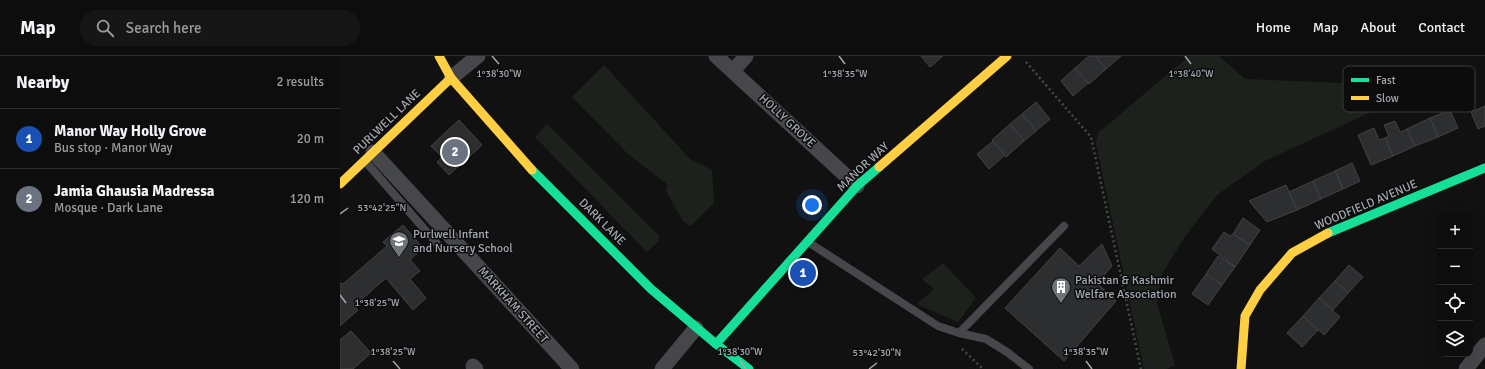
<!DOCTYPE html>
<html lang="en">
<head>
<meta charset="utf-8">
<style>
  body { margin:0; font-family:Signika,sans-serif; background:#161617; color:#f1f3f6 }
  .controls { position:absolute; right:12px; bottom:12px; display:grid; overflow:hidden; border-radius:8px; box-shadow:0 4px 16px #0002 }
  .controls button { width:36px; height:36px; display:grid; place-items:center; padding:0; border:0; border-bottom:1px solid #2d2d2e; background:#0d0d0e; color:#f1f3f6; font:20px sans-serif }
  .you { position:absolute; left:472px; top:149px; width:14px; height:14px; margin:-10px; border:3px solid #fff; border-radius:50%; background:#1a73e8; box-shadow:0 0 0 6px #1a73e833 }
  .badge { display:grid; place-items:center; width:26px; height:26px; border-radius:50%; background:#717479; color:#fff; font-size:13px; font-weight:700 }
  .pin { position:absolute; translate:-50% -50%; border:2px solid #fff; box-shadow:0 1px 4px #0006 }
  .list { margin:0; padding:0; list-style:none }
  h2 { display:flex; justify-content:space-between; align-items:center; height:52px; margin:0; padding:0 16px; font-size:17px }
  h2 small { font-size:13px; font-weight:400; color:#9a9c9e }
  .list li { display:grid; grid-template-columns:26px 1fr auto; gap:12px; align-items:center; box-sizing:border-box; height:60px; padding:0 16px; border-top:1px solid #2d2d2e }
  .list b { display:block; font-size:15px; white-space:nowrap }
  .list p { margin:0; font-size:13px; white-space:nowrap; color:#9a9c9e }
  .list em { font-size:13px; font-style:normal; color:#9a9c9e }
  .icon { flex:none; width:22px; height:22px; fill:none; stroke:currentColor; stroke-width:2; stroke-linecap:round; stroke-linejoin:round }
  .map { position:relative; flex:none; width:1145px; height:313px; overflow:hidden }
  header { display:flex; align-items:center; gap:24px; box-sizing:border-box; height:56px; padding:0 20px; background:#0d0d0e; border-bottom:1px solid #2d2d2e }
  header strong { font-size:19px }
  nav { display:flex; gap:22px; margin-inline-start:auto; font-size:14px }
  .search { width:280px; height:36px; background:#161617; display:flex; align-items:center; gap:10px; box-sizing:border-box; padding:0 14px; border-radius:22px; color:#9a9c9e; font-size:15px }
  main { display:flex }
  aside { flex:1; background:#0d0d0e }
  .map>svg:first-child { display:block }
  .green { fill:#1c211c }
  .building { fill:#2d2e2f; stroke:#414245 }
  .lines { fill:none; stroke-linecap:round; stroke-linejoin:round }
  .path { stroke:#47494b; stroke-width:2.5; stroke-dasharray:2 3; stroke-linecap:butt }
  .lane { stroke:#46474a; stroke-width:8 }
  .street { stroke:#46474a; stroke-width:15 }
  .fast { stroke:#16e098; stroke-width:9 }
  .slow { stroke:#ffcf43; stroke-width:9 }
  .ticks { fill:none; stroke:#a4a9b1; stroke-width:1.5 }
  .labels { text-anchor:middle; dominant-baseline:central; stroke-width:3; stroke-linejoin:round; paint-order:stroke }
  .street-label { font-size:12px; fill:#a4a9b1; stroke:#0c0c0d }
  .poi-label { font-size:12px; fill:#a4a9b1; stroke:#0c0c0d; text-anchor:start }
  .key { fill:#0c0c0d; stroke:#3a3b3e; stroke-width:1 }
  .key-label { font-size:11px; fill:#a4a9b1 }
  .ticks-label { font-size:10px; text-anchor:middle; fill:#a4a9b1; stroke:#0c0c0d; stroke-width:3; stroke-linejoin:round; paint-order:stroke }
</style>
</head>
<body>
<header>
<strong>Map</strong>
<div class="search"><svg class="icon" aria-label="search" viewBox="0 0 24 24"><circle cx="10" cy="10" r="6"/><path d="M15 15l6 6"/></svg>Search here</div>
<nav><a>Home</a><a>Map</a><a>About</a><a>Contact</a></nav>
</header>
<main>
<aside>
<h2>Nearby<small>2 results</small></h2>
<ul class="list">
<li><span class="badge" style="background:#1a4fb4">1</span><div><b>Manor Way Holly Grove</b><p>Bus stop · Manor Way</p></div><em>20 m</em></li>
<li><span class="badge" style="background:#6b7280">2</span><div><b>Jamia Ghausia Madressa</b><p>Mosque · Dark Lane</p></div><em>120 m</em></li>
</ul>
</aside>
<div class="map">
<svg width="1145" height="313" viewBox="0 0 1145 313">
  <rect width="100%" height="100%" fill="#111112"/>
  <g class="green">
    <polygon points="849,0 879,0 905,23 1075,30 1072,37 925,105 877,139 844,182 822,218 817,247 835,309 827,313 804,313 756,88 758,77"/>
    <polygon points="264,9 350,103 372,114 374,147 351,170 343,165 325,133 328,129 288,98 232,41"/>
    <polygon points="207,68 319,180 319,185 307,196 195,81"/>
    <polygon points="603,207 636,242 618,266 577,248 594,233 582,223"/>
  </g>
  <g class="building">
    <polygon points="581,0 603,0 590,11"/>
    <polygon points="749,0 755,0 766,13 749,28 735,12"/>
    <polygon points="755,0 781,0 766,13"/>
    <polygon points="735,12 748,27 733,40 721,25"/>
    <polygon points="696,46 710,63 696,75 682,58"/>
    <polygon points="1145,50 1145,70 1138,73 1131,56"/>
    <polygon points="1110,54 1118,72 1098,81 1090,62"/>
    <polygon points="682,58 696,75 684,85 670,68"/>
    <polygon points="1090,62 1098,81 1075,90 1067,73"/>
    <polygon points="119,64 142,89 109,119 97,106 102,101 91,90"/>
    <polygon points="1055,65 1060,76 1067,73 1075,90 1053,100 1045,82 1049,80 1044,69"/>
    <polygon points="670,68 684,85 666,101 652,84"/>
    <polygon points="1034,72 1039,84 1045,82 1053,100 1031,109 1018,79"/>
    <polygon points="653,85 665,99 649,113 637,98"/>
    <polygon points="1012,107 1020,125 1003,133 995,115"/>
    <polygon points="995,115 1003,133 981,143 973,125"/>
    <polygon points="973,125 981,143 957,154 949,136"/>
    <polygon points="946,129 957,154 927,166 909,145"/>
    <polygon points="903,162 920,174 910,189 893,178"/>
    <polygon points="63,169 83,192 70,204 80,215 70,223 86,242 73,254 46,222 14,250 18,254 0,270 0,227 3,228 47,190 43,186"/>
    <polygon points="884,176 890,180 893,178 910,189 895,211 872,193"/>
    <polygon points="762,188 772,210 757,227 776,245 724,305 665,252 720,192 739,210"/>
    <polygon points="878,200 895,211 882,229 866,218"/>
    <polygon points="1009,209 1023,221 1008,237 995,225"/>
    <polygon points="866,218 882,229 868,249 852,238"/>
    <polygon points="995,225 1008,237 993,254 979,242"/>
    <polygon points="979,242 1000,261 984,279 963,260"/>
    <polygon points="963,260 978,274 962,291 947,277"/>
    <polygon points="11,275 31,297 13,313 0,313 0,284"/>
  </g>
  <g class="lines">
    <g class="path">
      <polyline points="686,6 751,81 801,313"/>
      <polyline points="622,293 643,313"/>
    </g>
    <g class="lane">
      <polyline points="25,105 99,190"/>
      <polyline points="468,186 598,270 619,277 646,283 667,296 689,313"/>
      <polyline points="619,277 724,170"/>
    </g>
    <g class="street">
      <polyline points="376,0 517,130"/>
      <polyline points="393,15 406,0"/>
      <polyline points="111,22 138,0"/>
      <polyline points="33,96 232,313"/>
      <polyline points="133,310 136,313"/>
      <polyline points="322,313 356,272"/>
      <polyline points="1126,313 1145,289"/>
    </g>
    <g class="fast">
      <polyline points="192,114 311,233 376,288 409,313"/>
      <polyline points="988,177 1145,112"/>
      <polyline points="376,288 517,130 539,111"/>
    </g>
    <g class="slow">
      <polyline points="99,0 111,22 192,114"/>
      <polyline points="539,111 667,0"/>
      <polyline points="0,128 111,22"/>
      <polyline points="901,313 905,260 920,234 952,197 988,177"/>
    </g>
  </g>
  <path class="ticks" d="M152 0 159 8M499 0 505 8M845 0 851 8M0 158 8 152M0 239 6 247M53 305 60 313M400 305 406 313M746 305 752 313M529 313 537 307"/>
  <defs>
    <g id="school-pin" transform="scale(1)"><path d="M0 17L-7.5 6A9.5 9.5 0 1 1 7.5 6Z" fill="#717479" stroke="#0c0c0d"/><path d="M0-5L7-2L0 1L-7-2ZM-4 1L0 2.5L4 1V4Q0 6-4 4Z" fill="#fff"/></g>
    <g id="building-pin" transform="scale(1)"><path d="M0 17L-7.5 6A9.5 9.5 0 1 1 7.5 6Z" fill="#717479" stroke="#0c0c0d"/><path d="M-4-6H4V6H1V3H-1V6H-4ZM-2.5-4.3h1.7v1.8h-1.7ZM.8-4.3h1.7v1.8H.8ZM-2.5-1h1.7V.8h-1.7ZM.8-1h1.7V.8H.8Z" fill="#fff"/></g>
  </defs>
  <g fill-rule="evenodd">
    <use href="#school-pin" x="59" y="185"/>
    <use href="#building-pin" x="721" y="231"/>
  </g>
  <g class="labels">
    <g class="street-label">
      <text transform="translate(447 65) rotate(43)">HOLLY GROVE</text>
      <text transform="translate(47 66) rotate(-44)">PURLWELL LANE</text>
      <text transform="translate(523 111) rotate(-43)">MANOR WAY</text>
      <text transform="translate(1026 149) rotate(-23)">WOODFIELD AVENUE</text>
      <text transform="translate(262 166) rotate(45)">DARK LANE</text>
      <text transform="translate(173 249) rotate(48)">MARKHAM STREET</text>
    </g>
    <g class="poi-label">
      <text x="73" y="178">Purlwell Infant<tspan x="73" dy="14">and Nursery School</tspan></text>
      <text x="735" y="224">Pakistan &amp; Kashmir<tspan x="735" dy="14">Welfare Association</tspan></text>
    </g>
  </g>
  <rect x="1003" y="10" width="132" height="46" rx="6" class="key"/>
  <rect x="1011" y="22" width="18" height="4" fill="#16e098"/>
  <rect x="1011" y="40" width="18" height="4" fill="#ffcf43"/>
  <g class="key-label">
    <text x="1036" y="28">Fast</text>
    <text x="1036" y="46">Slow</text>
  </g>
  <g class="ticks-label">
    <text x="505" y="21">1°38'35"W</text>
    <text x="159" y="21">1°38'30"W</text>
    <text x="851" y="21">1°38'40"W</text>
    <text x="42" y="155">53°42'25"N</text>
    <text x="37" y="250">1°38'25"W</text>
    <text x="53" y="299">1°38'25"W</text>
    <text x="400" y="299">1°38'30"W</text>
    <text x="746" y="299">1°38'35"W</text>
    <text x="537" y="300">53°42'30"N</text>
  </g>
</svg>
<div class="controls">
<button>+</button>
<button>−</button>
<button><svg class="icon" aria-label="locate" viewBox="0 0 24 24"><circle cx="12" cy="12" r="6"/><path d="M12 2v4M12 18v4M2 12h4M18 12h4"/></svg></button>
<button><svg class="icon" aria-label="layers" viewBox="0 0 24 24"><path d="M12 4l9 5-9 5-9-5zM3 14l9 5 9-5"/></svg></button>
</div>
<div class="you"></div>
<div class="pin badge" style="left:463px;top:217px;background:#1a4fb4">1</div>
<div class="pin badge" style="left:115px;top:96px;background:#6b7280">2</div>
</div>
</main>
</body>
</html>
